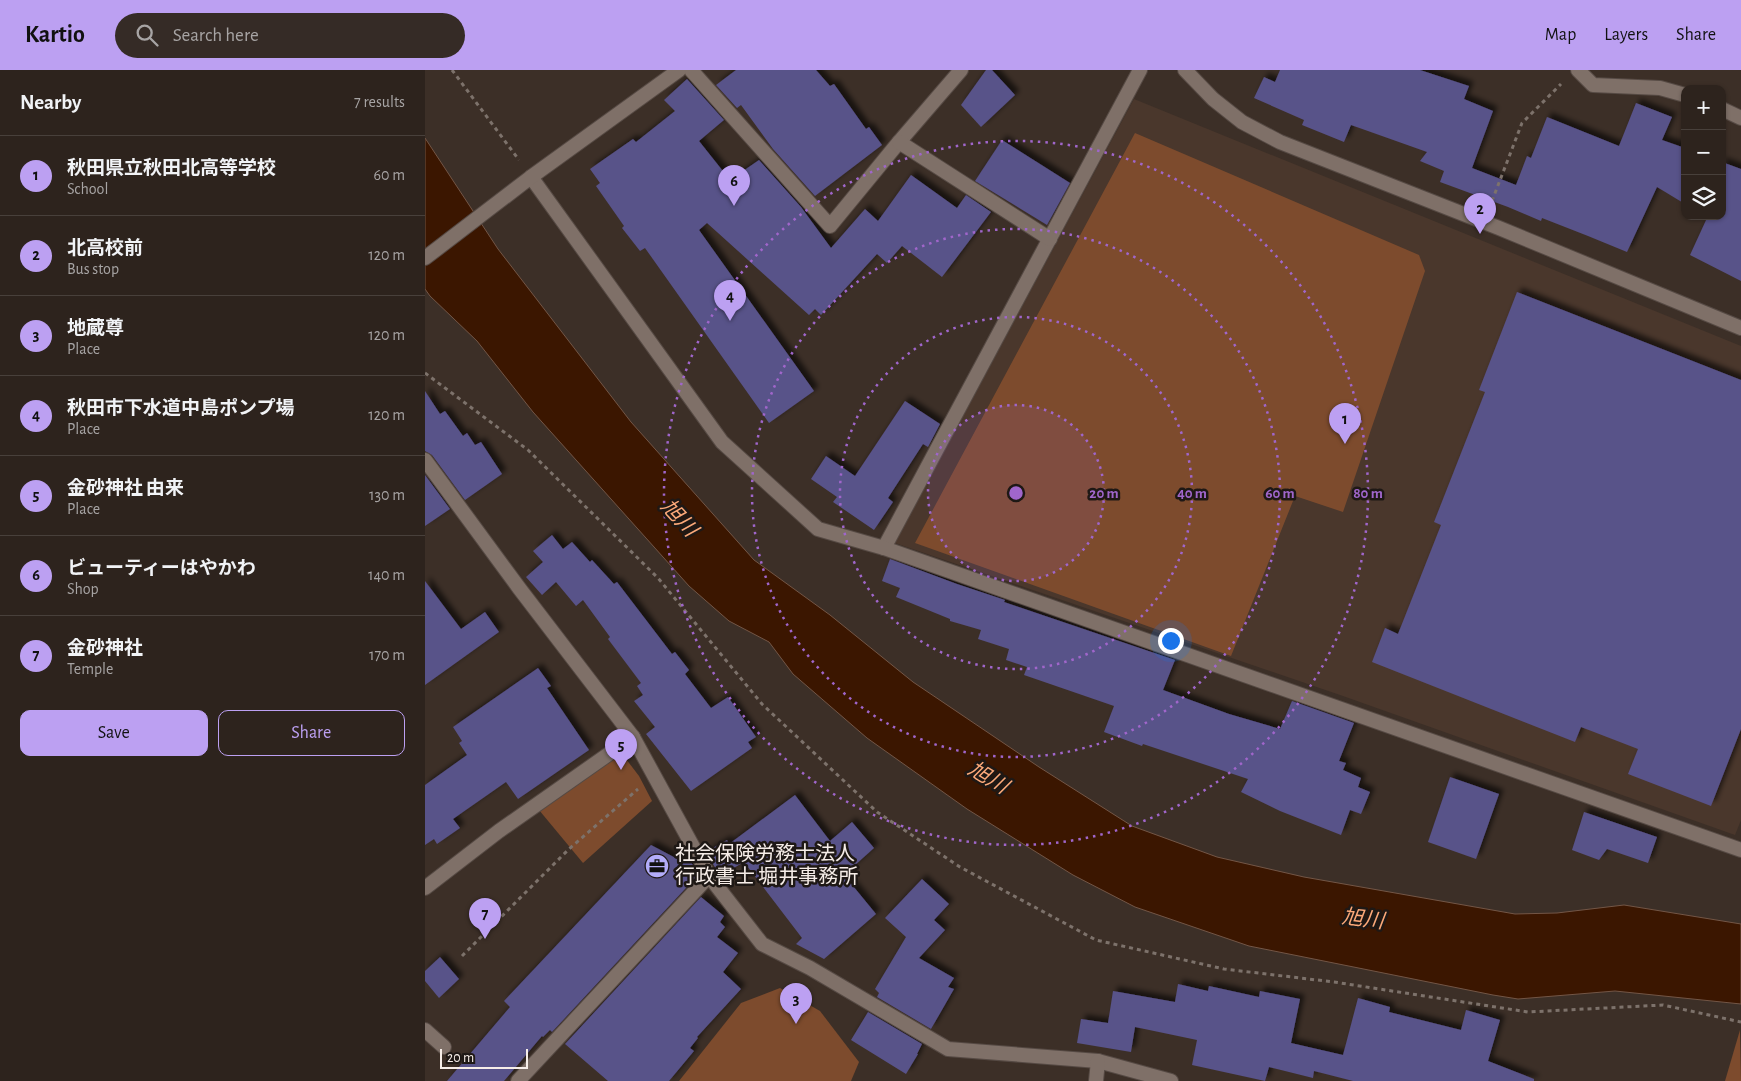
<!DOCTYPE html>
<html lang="en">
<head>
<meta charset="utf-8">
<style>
  body { margin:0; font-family:"Alegreya Sans","Noto Sans JP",sans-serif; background:#352b26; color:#f1f3f6 }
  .controls { position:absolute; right:15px; top:15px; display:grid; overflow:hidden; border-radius:10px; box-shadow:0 1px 4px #0004 }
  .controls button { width:45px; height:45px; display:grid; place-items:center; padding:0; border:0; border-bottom:1px solid #48403b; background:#2d231d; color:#f1f3f6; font:25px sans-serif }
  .scale { position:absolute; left:15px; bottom:12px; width:88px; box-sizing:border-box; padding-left:5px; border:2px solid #f6ede8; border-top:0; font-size:14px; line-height:18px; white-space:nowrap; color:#f6ede8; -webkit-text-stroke:4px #1e1815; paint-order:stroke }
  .you { position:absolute; left:745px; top:570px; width:18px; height:18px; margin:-12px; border:4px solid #fff; border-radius:50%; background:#1a73e8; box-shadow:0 0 0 8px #1a73e833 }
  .badge { display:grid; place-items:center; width:32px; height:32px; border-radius:50%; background:#bca0f2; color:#111; font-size:16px; font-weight:700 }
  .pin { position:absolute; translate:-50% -41px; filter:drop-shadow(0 1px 2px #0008) }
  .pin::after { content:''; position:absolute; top:26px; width:18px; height:15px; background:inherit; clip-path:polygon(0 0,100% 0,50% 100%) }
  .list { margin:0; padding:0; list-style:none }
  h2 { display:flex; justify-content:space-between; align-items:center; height:65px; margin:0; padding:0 20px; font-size:21px }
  h2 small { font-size:16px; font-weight:400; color:#a7a4a4 }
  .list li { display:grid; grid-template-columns:32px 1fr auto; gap:15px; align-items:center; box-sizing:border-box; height:80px; padding:0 20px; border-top:1px solid #48403b }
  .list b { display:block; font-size:19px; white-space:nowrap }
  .list p { margin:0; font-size:16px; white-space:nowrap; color:#a7a4a4 }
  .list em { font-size:16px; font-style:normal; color:#a7a4a4 }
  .actions { display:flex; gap:10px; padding:15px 20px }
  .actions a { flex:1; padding:11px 0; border:1px solid #bca0f2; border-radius:10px; text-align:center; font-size:18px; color:#bca0f2 }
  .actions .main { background:#bca0f2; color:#111 }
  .icon { flex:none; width:28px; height:28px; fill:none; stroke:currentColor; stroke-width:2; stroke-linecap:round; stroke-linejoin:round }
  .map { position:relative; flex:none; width:1316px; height:1011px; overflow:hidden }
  header { display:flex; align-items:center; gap:30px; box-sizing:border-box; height:70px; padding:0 25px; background:#bca0f2; color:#111 }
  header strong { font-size:24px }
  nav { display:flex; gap:28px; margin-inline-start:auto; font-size:18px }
  .search { width:350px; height:45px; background:#352b26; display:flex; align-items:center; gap:12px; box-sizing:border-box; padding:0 18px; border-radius:28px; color:#a7a4a4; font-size:19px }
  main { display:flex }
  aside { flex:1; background:#2d231d }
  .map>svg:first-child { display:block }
  .built { fill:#4a372c }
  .green { fill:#7d4b2d }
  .water { fill:#3b1600; stroke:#735646 }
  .building { fill:#585289; filter:url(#shadow) }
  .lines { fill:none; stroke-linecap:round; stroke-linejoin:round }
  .service-casing { stroke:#564a44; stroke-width:16 }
  .minor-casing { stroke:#564a44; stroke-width:16 }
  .path { stroke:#7d726b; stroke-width:3; stroke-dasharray:4 4; stroke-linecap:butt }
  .service { stroke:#7f7068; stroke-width:14 }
  .minor { stroke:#7f7068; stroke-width:14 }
  .ring { fill:none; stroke:#a066cb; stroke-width:2.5; stroke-dasharray:2.5 5 }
  .labels { text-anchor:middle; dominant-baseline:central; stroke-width:5; stroke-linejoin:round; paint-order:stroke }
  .poi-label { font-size:20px; fill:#f6ede8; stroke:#1e1815; text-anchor:start }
  .water-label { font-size:21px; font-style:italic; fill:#fca979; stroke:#1e1815 }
  .centre { fill:#a066cb; stroke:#1e1815; stroke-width:2.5 }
  .ring-label { font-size:15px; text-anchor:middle; font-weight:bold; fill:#a066cb; stroke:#1e1815; stroke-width:5; stroke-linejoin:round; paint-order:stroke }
</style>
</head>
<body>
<header>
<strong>Kartio</strong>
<div class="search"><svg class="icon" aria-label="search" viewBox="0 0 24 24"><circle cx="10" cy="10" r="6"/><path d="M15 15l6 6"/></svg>Search here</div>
<nav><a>Map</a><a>Layers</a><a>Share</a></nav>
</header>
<main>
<aside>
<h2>Nearby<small>7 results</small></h2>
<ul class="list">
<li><span class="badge">1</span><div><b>秋田県立秋田北高等学校</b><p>School</p></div><em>60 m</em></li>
<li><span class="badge">2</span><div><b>北高校前</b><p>Bus stop</p></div><em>120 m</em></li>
<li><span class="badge">3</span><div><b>地蔵尊</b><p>Place</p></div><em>120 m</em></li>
<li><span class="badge">4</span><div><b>秋田市下水道中島ポンプ場</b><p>Place</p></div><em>120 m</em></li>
<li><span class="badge">5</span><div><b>金砂神社 由来</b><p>Place</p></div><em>130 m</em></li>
<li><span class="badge">6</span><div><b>ビューティーはやかわ</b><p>Shop</p></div><em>140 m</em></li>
<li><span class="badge">7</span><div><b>金砂神社</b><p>Temple</p></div><em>170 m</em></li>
</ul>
<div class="actions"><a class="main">Save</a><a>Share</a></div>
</aside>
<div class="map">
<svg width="1316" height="1011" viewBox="0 0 1316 1011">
  <defs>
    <filter id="shadow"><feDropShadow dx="4.5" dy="-4.5" stdDeviation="2.5" flood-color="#0009"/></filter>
  </defs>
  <rect width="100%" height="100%" fill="#3c2f27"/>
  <polygon class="built" points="709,29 1316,276 1316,750 1310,765 918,626 470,473"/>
  <g class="green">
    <polygon points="710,63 994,185 1000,201 918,442 870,426 806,586 490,473"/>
    <polygon points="190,686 201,689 214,706 227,731 158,793 114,740"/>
    <polygon points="355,918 395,941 434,992 426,1011 254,1011 316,933"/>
    <polygon points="1315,960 1316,1011 1300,1011"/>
  </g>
  <polygon class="water" points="0,68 73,179 206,352 329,490 405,545 488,612 614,697 707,756 792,787 879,807 1090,844 1132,843 1199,835 1316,854 1316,934 1190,921 1093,929 1068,925 824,876 710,837 648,805 542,739 442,668 368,604 344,572 304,551 264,516 108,342 52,271 5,226 0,219"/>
  <g class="building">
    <polygon points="311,0 391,0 405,16 409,14 441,59 444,57 457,75 390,126 348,79 316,35 312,38 291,15"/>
    <polygon points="561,0 567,0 590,25 556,57 536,35"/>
    <polygon points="855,0 995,0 1044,16 1039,29 1068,41 1047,98 1091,115 1102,86 1106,88 1122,47 1194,76 1211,33 1247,47 1237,70 1260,78 1260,134 1232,117 1202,182 1163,166 1117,148 1116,151 1083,137 1015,112 1019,101 995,91 1002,82 926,55 919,72 877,55 879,50 829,28 839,7 850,12"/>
    <polygon points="262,9 299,50 274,71 305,110 334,90 376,137 406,178 440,139 453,151 486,105 532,138 541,125 566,142 517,207 477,176 462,193 452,184 396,245 390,239 384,245 282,153 274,160 389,321 344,353 220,178 215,181 197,158 199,156 171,116 175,113 165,99 208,69 211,72 250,41 239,30"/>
    <polygon points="577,70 645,113 622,155 550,111"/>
    <polygon points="1297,92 1316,99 1316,211 1265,185 1282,148 1280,146 1297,146"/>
    <polygon points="1092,222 1316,310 1316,659 1286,736 1203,704 1213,679 1156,657 1150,672 947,592 960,558 973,564 1016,455 1009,452 1060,322 1054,320"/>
    <polygon points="0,321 15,344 20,341 38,366 42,363 50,375 56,372 77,404 40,430 7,385 0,381"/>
    <polygon points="480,331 515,354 503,377 498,374 463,428 468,432 449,460 408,432 412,427 386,409 401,386 430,406"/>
    <polygon points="0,405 25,439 0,456"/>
    <polygon points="127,465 138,479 147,472 165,492 167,490 189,514 192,512 247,584 250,582 264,600 260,604 286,638 303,627 331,667 323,672 327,678 266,721 221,664 230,657 209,631 218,625 212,616 216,613 183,569 185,567 158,530 151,536 131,512 117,525 101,507 118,492 108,481"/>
    <polygon points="465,489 532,514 580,530 579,532 750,590 738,620 804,644 855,659 867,631 929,653 914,691 921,693 918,700 936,708 933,717 945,722 936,744 925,740 916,765 855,741 816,722 823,709 718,674 717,676 679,662 689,636 599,605 602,597 581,590 584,579 553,569 556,560 525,551 525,549 471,527 475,518 457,511"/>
    <polygon points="0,511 36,559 60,542 74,562 0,615"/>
    <polygon points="113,598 126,616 122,618 164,680 93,729 81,712 28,749 35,758 12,774 9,769 0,775 0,715 42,685 34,673 37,671 28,657"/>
    <polygon points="1025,707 1074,724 1051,789 1003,772"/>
    <polygon points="370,725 405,771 427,752 449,778 419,805 451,844 399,889 371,874 377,868 319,792 295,806 281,782 302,770 304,774"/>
    <polygon points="1159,742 1232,767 1223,793 1182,779 1174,790 1147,780"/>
    <polygon points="226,775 260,793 265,790 273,805 127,962 125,960 118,967 117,966 79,1011 22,1011 85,937 79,931"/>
    <polygon points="497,809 524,834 509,850 520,860 494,888 529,908 523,917 529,919 506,959 452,927 454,923 450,919 481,867 460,848"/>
    <polygon points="276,827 299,846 295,852 300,857 292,867 313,883 298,902 316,919 272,967 273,968 265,978 269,981 244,1011 183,1011 140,974"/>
    <polygon points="15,887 34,909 14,928 0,911 0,901"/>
    <polygon points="753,914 783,921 784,916 834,927 835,921 875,929 866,973 918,985 933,928 965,937 964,942 1036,960 1041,940 1075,950 1063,991 1109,1009 1109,1011 928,1011 889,1001 888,1008 844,997 840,1011 767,995 772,970 710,957 706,982 652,973 656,949 683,953 688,921 750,932"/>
    <polygon points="443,942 497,974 492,984 493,984 481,1004 426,970"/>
  </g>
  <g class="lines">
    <g class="service-casing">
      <polyline id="service" points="459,478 715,0"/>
    </g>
    <g class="minor-casing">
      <g id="minor">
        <polyline points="266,0 405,156 474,72 536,0"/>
        <polyline points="760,0 788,29 817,52 855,72 1074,158 1316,258"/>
        <polyline points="1153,0 1168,15 1235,18 1260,25"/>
        <polyline points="1297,39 1316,48"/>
        <polyline points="474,72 625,169"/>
        <polyline points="106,107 297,372 393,459 459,478 1316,780"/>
        <polyline points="0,188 106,107 254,0"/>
        <polyline points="0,390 94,518 208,667 284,806 337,874 385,898 523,979 673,991 746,1011"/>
        <polyline points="0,818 74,761 208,667"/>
        <polyline points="0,960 19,977"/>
        <polyline points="93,1011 284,806"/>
        <polyline points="671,1011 673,991"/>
      </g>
    </g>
    <g class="path">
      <polyline points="27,0 94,90"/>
      <polyline points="1067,131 1097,53 1136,14"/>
      <polyline points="0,303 103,380 233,508 337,634 452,742 535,797 671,870 799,899 909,912 1103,942 1238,935 1316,952"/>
      <polyline points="37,886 144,779 213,719"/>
    </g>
    <use href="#service" class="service"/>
    <use href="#minor" class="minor"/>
  </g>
  <circle cx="591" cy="423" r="88" fill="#a066cb" fill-opacity=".12"/>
  <g class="ring">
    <circle cx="591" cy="423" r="88"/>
    <circle cx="591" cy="423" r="176"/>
    <circle cx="591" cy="423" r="264"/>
    <circle cx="591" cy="423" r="352"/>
  </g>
  <defs>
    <g id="office-disc" transform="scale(1.25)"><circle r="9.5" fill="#b3adf9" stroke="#1e1815"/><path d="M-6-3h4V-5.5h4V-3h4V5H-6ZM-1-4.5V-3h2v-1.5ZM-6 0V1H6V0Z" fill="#111"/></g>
  </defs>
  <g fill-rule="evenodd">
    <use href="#office-disc" x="232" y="796"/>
  </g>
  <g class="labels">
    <g class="poi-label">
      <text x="250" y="784">社会保険労務士法人<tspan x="250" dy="23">行政書士 堀井事務所</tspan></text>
    </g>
    <g class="water-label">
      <text transform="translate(254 448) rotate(47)">旭川</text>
      <text transform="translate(563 708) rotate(31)">旭川</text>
      <text transform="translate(938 849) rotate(7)">旭川</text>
    </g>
  </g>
  <circle cx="591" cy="423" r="8" class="centre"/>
  <g class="ring-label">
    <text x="679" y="428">20 m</text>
    <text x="767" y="428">40 m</text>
    <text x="855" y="428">60 m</text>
    <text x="943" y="428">80 m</text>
  </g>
</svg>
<div class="controls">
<button>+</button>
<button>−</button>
<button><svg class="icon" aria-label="layers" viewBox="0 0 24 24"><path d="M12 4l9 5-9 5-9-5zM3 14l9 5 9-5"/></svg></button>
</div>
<div class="scale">20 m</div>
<div class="you"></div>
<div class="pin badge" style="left:920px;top:374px">1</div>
<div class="pin badge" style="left:1055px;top:164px">2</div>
<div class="pin badge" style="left:371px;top:954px">3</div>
<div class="pin badge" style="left:305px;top:251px">4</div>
<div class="pin badge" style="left:196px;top:700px">5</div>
<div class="pin badge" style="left:309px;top:136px">6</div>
<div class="pin badge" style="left:60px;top:869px">7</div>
</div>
</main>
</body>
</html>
